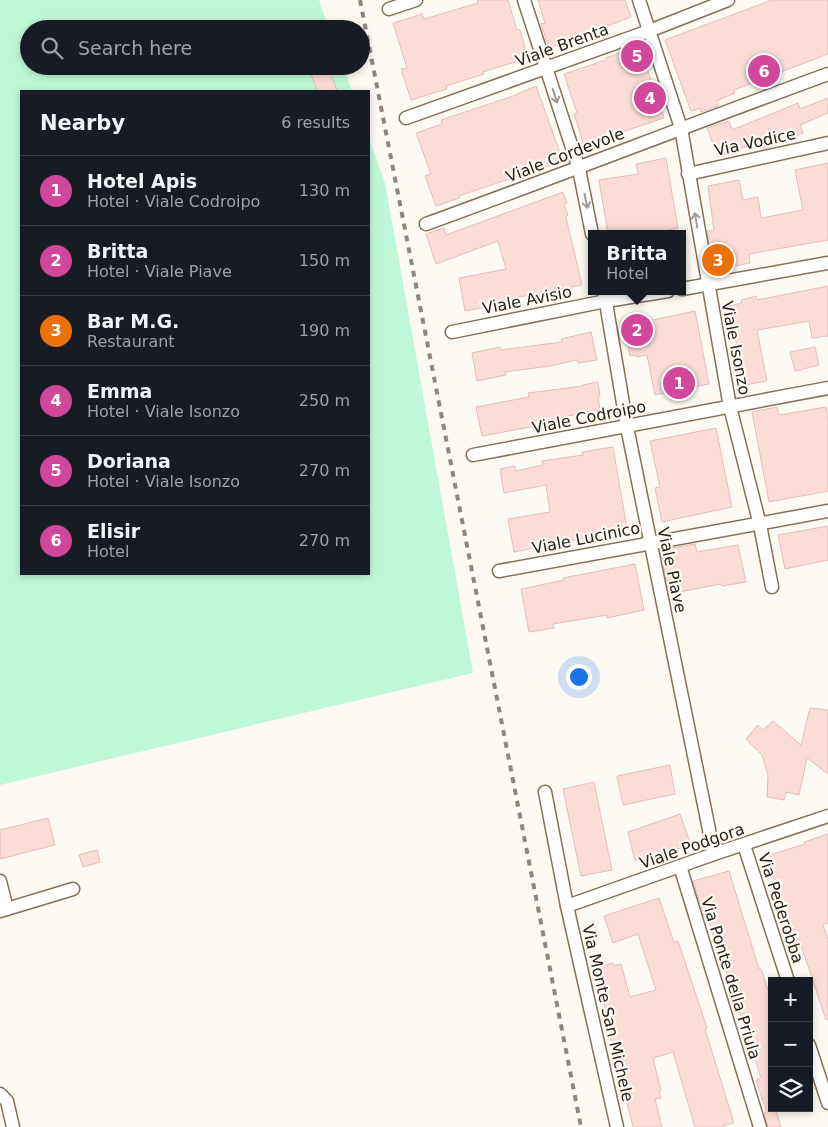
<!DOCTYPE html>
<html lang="en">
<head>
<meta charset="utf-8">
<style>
  body { margin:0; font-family:"DejaVu Sans",sans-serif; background:#20242c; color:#f1f3f6 }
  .controls { position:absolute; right:15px; bottom:15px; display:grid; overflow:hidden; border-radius:0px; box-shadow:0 2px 8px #0003 }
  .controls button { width:45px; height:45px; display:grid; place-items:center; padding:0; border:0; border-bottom:1px solid #363941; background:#171b24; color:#f1f3f6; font:25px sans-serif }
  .you { position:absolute; left:578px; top:676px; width:18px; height:18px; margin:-12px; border:4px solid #fff; border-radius:50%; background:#1a73e8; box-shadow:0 0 0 8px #1a73e833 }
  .badge { display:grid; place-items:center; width:32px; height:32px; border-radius:50%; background:#db2777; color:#fff; font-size:16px; font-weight:700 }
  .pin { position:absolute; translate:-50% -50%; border:2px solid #fff; box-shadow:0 1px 5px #0006 }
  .popup { position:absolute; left:588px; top:230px; width:98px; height:65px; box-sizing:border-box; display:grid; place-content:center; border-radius:0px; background:#171b24; filter:drop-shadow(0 1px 4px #0005); font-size:16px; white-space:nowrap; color:#9ea1a6 }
  .popup b { font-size:19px; color:#f1f3f6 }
  .popup::after { content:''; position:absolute; left:50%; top:100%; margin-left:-10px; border:10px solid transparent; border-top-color:#171b24 }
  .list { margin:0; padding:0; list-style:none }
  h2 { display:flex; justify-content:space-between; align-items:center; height:65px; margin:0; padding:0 20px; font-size:21px }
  h2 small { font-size:16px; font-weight:400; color:#9ea1a6 }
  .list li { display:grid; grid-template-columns:32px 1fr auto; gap:15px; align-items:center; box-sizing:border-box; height:70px; padding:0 20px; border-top:1px solid #363941 }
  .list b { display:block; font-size:19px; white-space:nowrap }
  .list p { margin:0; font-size:16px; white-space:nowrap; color:#9ea1a6 }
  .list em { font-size:16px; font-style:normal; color:#9ea1a6 }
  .icon { flex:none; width:28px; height:28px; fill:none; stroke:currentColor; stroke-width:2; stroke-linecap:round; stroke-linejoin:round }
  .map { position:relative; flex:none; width:828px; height:1127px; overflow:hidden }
  .search { position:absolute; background:#171b24; box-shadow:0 2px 8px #0003; left:20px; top:20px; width:350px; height:55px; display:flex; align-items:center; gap:12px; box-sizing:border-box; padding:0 18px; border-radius:28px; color:#9ea1a6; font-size:19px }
  .panel { position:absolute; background:#171b24; box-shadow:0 2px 8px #0003; left:20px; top:90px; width:350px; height:485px; border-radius:0px }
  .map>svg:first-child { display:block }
  .green { fill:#bff8d9 }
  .building { fill:#fcdcd6; stroke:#e5bfb7 }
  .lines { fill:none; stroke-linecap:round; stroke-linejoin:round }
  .street-casing { stroke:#847156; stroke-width:15 }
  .street { stroke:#fff; stroke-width:12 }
  .rail { stroke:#8d877f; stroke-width:4; stroke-dasharray:6 6; stroke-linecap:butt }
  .oneway { stroke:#9e9b96 }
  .labels { text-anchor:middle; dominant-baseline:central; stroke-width:4.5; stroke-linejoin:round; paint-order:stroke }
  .street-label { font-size:16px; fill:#272015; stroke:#fdf9f3 }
</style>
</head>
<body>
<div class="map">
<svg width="828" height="1127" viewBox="0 0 828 1127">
  <rect width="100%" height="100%" fill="#fdf9f3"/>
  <polygon class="green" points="0,0 319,0 329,29 29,29 29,66 343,66 352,91 21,91 21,574 369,574 369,138 385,183 473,673 0,785"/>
  <g class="building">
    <polygon points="477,0 508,0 517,30 520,30 528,58 483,72 484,74 446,86 447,89 411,100 401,69 407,68 393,23 422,14 424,19 478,3"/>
    <polygon points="538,0 625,0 631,17 549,48 541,24 545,23"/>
    <polygon points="772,0 828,0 828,54 734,90 735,93 716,101 718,106 701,112 700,108 691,111 665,40"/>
    <polygon points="639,45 664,118 619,133 621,137 585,149 574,114 577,113 564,74 606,60 606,58"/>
    <polygon points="308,66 328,66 337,91 317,91"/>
    <polygon points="536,86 563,161 459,196 460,198 436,206 425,176 431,174 416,133 442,124 441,120 513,96"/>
    <polygon points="828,98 828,113 800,125 803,133 765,149 761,149 758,142 718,157 707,128 729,121 732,130 798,103 800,109"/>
    <polygon points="666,158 678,228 652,234 608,234 599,180 638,174 636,164"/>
    <polygon points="828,163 828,240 749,254 750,263 714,270 707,231 714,230 708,186 739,180 743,200 758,197 761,218 803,210 795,170"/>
    <polygon points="563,192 567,203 564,204 568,215 566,217 582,285 493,302 494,306 465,311 459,278 506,269 498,241 436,264 426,234 444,228 446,235"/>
    <polygon points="828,286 828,336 812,338 809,321 757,330 767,381 745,385 729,306 742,303 741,300 756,296 757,300"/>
    <polygon points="695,311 709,384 655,395 647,355 637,357 637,355 630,356 624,326"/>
    <polygon points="591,332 597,360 578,363 577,360 550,366 505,372 506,375 477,381 472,353 500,347 501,350 562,342 561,339"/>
    <polygon points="815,347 819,365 795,371 790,352"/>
    <polygon points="598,382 600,396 598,396 600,410 562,417 563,421 482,436 476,407 529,397 528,393 583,386 583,385"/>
    <polygon points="777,407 779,415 826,407 828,421 828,491 769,502 752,412"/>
    <polygon points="716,428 732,507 662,522 655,488 660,487 650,441"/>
    <polygon points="613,447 627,529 514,552 508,519 550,512 546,485 504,493 500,469 515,466 516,471 543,465 542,461 583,455 582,452"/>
    <polygon points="828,526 828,560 785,569 778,535"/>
    <polygon points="695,544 697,552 738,545 746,582 722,586 721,584 669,594 660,550"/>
    <polygon points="635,564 644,610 607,618 607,615 553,624 554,628 529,632 521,589 564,580 563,578"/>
    <polygon points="810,708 828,710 828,774 807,758 799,795 786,792 784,800 767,797 768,775 762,755 746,739 758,725 763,730 773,721 801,745"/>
    <polygon points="670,765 675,794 623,805 617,776"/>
    <polygon points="594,782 612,870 581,876 563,789"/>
    <polygon points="680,814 691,845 675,850 674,848 635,861 628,832"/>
    <polygon points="48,818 55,845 0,859 0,830"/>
    <polygon points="828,834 828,923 823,925 828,939 828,1019 826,1020 799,939 796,940 766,856 805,844 804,842"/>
    <polygon points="97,850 100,862 83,867 79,855"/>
    <polygon points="729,871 759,969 761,969 772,1002 772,1111 776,1110 781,1127 768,1127 764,1113 767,1113 756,1080 761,1078 724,964 722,964 707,915 704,916 693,881"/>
    <polygon points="659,898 674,943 678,941 707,1028 705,1029 734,1123 719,1127 695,1127 673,1052 653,1058 661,1091 659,1091 661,1098 655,1099 662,1127 633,1127 609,1033 614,1031 607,1008 605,1008 594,968 613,963 614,966 621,964 630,997 656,990 638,934 613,943 604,916"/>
  </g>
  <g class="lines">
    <g class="street-casing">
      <g id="street">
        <polyline points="524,0 579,169 592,234"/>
        <polyline points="639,0 681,128 730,407 760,525 772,587"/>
        <polyline points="389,9 416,0"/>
        <polyline points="406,118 649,31 728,0"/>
        <polyline points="688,174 828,143"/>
        <path d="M426 224C561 175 694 123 828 74"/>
        <polyline points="682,289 828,263"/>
        <polyline points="604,291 627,427 714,854"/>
        <polyline points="452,332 606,301 668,291"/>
        <polyline points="473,455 828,388"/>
        <polyline points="499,571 828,511"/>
        <polyline points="545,792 567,906 617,1127"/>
        <polyline points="744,845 788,981"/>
        <polyline points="680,866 760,1127"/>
        <polyline points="0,881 7,909"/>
        <polyline points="567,906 714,854 828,816"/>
        <polyline points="0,911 73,889"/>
        <polyline points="809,1045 828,1103"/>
        <polyline points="0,1094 7,1101 13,1127"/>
      </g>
    </g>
    <use href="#street" class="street"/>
    <polyline class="rail" points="360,0 581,1127"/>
  </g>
  <defs><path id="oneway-shaft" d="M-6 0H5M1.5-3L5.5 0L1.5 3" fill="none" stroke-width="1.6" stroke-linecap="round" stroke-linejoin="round" transform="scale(1.25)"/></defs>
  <g class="oneway">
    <use href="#oneway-shaft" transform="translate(555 96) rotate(72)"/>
    <use href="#oneway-shaft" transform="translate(586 201) rotate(78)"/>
    <use href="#oneway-shaft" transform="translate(696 220) rotate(-100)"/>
  </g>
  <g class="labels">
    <g class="street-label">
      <text transform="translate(562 45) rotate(-20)">Viale Brenta</text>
      <text transform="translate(755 142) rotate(-12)">Via Vodice</text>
      <text transform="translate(565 155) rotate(-21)">Viale Cordevole</text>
      <text transform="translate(527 300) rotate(-11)">Viale Avisio</text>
      <text transform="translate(736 348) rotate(79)">Viale Isonzo</text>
      <text transform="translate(589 417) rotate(-11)">Viale Codroipo</text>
      <text transform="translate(586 538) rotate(-11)">Viale Lucinico</text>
      <text transform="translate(672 570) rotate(78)">Viale Piave</text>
      <text transform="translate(692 846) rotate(-19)">Viale Podgora</text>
      <text transform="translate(781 908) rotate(72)">Via Pederobba</text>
      <text transform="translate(731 978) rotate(73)">Via Ponte della Priula</text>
      <text transform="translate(608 1013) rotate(77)">Via Monte San Michele</text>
    </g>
  </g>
</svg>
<div class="controls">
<button>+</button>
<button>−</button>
<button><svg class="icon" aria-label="layers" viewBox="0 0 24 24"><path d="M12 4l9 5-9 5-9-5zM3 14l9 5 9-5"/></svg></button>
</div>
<div class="you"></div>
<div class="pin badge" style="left:679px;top:383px;background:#d1479c">1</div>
<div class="pin badge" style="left:637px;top:330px;background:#d1479c">2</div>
<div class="popup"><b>Britta</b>Hotel</div>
<div class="pin badge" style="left:718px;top:260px;background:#e8710a">3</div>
<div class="pin badge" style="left:650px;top:98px;background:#d1479c">4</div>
<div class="pin badge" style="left:637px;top:56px;background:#d1479c">5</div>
<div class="pin badge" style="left:764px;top:71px;background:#d1479c">6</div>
<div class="search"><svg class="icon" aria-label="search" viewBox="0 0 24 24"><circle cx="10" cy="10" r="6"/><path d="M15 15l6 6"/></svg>Search here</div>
<section class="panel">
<h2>Nearby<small>6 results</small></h2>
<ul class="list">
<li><span class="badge" style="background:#d1479c">1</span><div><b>Hotel Apis</b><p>Hotel · Viale Codroipo</p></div><em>130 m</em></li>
<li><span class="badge" style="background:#d1479c">2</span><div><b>Britta</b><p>Hotel · Viale Piave</p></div><em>150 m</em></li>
<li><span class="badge" style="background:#e8710a">3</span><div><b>Bar M.G.</b><p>Restaurant</p></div><em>190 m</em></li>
<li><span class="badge" style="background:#d1479c">4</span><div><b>Emma</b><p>Hotel · Viale Isonzo</p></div><em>250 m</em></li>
<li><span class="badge" style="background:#d1479c">5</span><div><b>Doriana</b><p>Hotel · Viale Isonzo</p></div><em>270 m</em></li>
<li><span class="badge" style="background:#d1479c">6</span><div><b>Elisir</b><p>Hotel</p></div><em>270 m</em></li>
</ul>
</section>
</div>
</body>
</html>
